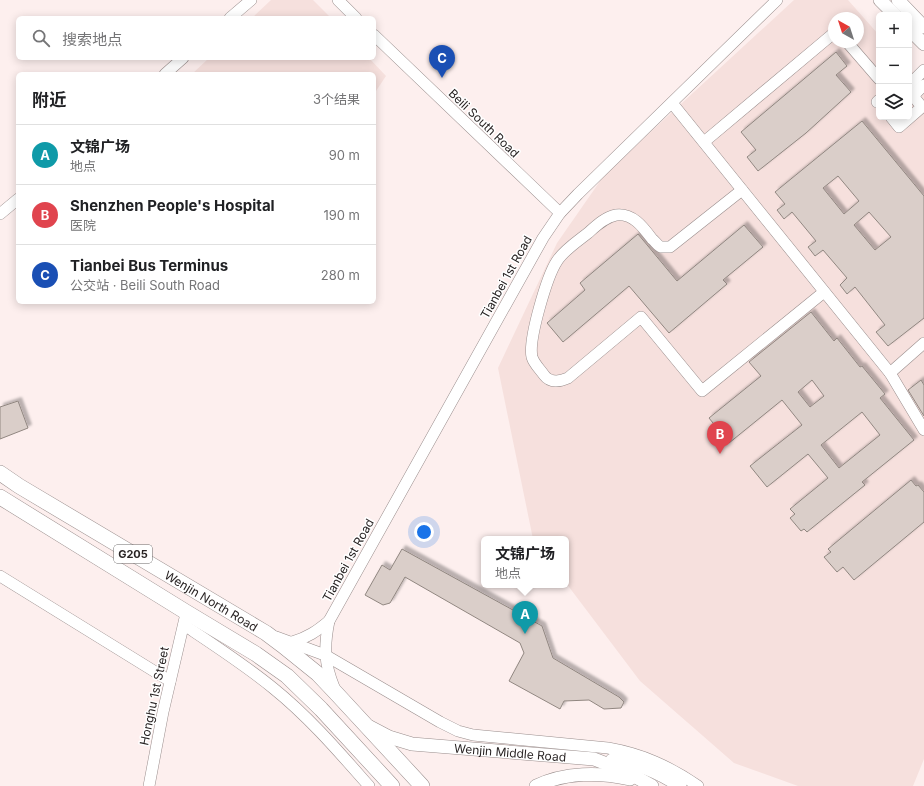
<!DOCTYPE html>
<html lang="zh">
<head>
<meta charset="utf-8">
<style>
  body { margin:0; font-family:Inter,"Noto Sans SC",sans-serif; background:#f6f6f6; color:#202124 }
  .controls { position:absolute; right:12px; top:12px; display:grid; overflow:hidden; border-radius:6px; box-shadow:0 2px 10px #0003 }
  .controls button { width:36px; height:36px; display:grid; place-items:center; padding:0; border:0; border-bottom:1px solid #e0e0e0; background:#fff; color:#202124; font:20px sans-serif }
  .compass { position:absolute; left:828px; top:12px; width:36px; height:36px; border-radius:50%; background:#fff; box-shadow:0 2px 10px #0003; rotate:321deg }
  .you { position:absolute; left:424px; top:532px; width:14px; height:14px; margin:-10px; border:3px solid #fff; border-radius:50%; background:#1a73e8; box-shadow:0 0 0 6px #1a73e833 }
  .badge { display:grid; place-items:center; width:26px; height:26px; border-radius:50%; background:#1a73e8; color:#fff; font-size:13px; font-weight:700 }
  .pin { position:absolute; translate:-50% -33px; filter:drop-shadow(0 1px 2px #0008) }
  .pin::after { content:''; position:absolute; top:21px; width:14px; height:12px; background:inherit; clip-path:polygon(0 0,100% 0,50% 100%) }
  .popup { position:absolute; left:481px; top:536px; width:88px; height:52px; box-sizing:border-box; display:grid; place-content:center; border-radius:6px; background:#fff; filter:drop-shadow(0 1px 3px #0005); font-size:13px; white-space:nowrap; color:#757577 }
  .popup b { font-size:15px; color:#202124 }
  .popup::after { content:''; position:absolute; left:50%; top:100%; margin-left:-8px; border:8px solid transparent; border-top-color:#fff }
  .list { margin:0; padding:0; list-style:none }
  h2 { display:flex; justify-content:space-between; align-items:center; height:52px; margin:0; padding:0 16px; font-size:17px }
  h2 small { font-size:13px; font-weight:400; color:#757577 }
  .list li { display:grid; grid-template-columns:26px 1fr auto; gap:12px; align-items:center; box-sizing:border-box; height:60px; padding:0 16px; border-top:1px solid #e0e0e0 }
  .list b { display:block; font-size:15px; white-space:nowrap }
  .list p { margin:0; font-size:13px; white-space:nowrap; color:#757577 }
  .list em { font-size:13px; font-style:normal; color:#757577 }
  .icon { flex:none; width:22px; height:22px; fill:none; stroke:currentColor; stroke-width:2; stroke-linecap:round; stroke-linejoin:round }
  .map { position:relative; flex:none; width:924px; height:786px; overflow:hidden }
  .search { position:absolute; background:#fff; box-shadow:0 2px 10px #0003; left:16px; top:16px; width:360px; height:44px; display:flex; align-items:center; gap:10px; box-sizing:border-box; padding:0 14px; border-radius:6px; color:#757577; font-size:15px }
  .panel { position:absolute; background:#fff; box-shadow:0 2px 10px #0003; left:16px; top:72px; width:360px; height:232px; border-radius:6px }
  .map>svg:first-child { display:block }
  .built { fill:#f6e0dd; fill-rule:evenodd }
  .building { fill:#dacec9; stroke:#918781; fill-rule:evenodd; filter:url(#shadow) }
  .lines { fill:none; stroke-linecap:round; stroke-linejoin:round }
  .minor-casing { stroke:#998d8c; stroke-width:12 }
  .major-casing { stroke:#998d8c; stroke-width:14 }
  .highway-casing { stroke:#998d8c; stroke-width:16 }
  .minor { stroke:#fff; stroke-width:11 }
  .major { stroke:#fff; stroke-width:13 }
  .highway { stroke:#fff; stroke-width:15 }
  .labels { text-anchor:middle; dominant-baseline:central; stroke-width:3; stroke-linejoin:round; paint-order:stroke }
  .shield { fill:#fff; stroke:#696666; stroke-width:1 }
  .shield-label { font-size:11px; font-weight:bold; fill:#292424 }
  .street-label { font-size:12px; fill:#292424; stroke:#fff }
</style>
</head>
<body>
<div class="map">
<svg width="924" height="786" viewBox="0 0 924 786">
  <defs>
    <filter id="shadow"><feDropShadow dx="3.5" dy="-3.5" stdDeviation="1" flood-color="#0004"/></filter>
  </defs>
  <rect width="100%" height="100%" fill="#fdefee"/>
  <g class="built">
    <polygon points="271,0 313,0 331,18 252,18"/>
    <path d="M794 0H848L879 35V117H909V68L924 85V759L913 786H798L734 763 640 681 566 583V539H533L498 368 557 243 605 174ZM834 18H858V42H834Z"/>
    <polygon points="209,58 369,58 386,76 374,94 374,74 192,74"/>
  </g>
  <g class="building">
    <polygon points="836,52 847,66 836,75 851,92 806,133 758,171 747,157 756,150 741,132"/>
    <path d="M862 121 924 196V318L888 346 876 332 885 325 855 287 847 294 840 285 847 278 823 250 815 256 808 247 816 241 792 212 784 219 777 210 785 204 775 192ZM838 176 859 201 844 214 823 188ZM869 212 891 237 875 250 854 225Z"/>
    <polygon points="744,225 763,247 723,280 727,284 669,333 629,286 563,342 547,323 585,290 580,283 638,234 677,281"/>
    <path d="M811 312 834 341 837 338 860 367 862 366 885 394 880 398 914 440 862 482 865 485 807 532 804 529 801 531 790 518 795 514 790 509 828 478 808 454 767 487 750 466 802 425 782 400 729 443 709 418 761 376 749 362ZM812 380 824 396 810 407 798 392ZM862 412 880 435 839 468 821 445Z"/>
    <polygon points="921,380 924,385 924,416 908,390"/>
    <polygon points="18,401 28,428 0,439 0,407"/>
    <polygon points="911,480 916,486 918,485 924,492 924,522 854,580 843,567 837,572 824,557 831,552 828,549"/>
    <polygon points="402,549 542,626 553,658 619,697 624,702 621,708 604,709 589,700 564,701 560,709 509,681 524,653 520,643 405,577 390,603 383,605 365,595 382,565 390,570"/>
  </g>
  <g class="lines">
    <g class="minor-casing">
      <g id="minor">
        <polyline points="338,0 356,18"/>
        <polyline points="230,18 251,0"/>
        <polyline points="374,35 560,213"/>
        <polyline points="847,42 879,79"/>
        <polyline points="165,74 183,58"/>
        <polyline points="909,85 924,70"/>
        <polyline points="913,96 924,85"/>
        <polyline points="879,100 877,102 879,103"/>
        <polyline points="672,103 890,373 924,430"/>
        <polyline points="891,117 899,127 922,107 909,91"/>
        <polyline points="704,142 834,33"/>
        <path d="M742 190 670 247C668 247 664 247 661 247 658 246 655 241 652 239 643 227 633 213 616 215 605 217 596 226 588 233 578 241 564 250 557 261 547 276 528 340 532 357 534 364 540 369 544 375 550 383 559 382 568 378L641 317 702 391 824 292"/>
        <polyline points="0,214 18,199"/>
        <polyline points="890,373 924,343"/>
        <polyline points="0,576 170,681"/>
        <path d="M184 625C214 645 245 665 273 688 309 717 339 752 369 786"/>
        <path d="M276 637 325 655 440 722 458 731 473 735 608 748C642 754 669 766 698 786"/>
        <path d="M292 642C307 638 317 631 329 621"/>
        <path d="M334 687C324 663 324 646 329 621L543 238 560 213 578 194 777 0"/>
        <polyline points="149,786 163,712 185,618"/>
      </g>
    </g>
    <g class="major-casing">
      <g id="major">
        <polyline points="880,0 895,15"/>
        <polyline points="898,0 924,27"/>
        <polyline points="909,29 924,44"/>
        <path id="s1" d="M370 727 389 737 412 744 594 759 625 771 652 786"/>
        <path d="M612 760C636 762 660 773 680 786"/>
        <path d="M536 786C565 772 600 772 630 779"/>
      </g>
    </g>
    <g class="highway-casing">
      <g id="highway">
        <path id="s2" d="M0 473 19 486 266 633 282 645 318 674 336 693 422 786"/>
        <polyline points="0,497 186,612 256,654 287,676 321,709 392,786"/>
      </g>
    </g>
    <use href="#minor" class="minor"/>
    <use href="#major" class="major"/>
    <use href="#highway" class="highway"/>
  </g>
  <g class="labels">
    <rect class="shield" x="114" y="545" width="38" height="18" rx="3"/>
    <g class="shield-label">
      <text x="133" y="554">G205</text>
    </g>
    <g class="street-label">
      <text transform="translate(484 123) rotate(44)">Beili South Road</text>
      <text transform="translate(506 277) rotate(-61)">Tianbei 1st Road</text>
      <text transform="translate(348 560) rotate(-61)">Tianbei 1st Road</text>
      <text stroke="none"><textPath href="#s2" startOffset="247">Wenjin North Road</textPath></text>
      <text transform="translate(154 696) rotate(-78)">Honghu 1st Street</text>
      <text stroke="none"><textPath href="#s1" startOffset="144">Wenjin Middle Road</textPath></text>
    </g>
  </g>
</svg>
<div class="controls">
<button>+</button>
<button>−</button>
<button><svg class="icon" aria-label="layers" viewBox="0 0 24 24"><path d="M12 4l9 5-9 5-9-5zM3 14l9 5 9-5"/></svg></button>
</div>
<svg class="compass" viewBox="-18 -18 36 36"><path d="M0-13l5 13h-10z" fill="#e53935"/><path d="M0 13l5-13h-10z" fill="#757577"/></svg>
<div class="you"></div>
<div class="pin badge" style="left:525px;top:634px;background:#0f9aa8">A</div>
<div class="popup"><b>文锦广场</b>地点</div>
<div class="pin badge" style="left:720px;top:454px;background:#e0444e">B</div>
<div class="pin badge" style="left:442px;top:78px;background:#1a4fb4">C</div>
<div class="search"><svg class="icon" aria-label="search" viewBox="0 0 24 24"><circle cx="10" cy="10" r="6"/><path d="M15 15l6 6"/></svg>搜索地点</div>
<section class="panel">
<h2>附近<small>3个结果</small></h2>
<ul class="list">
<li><span class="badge" style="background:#0f9aa8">A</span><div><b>文锦广场</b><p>地点</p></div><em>90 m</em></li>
<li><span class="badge" style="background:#e0444e">B</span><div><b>Shenzhen People's Hospital</b><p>医院</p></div><em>190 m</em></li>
<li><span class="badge" style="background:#1a4fb4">C</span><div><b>Tianbei Bus Terminus</b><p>公交站 · Beili South Road</p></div><em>280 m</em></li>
</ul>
</section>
</div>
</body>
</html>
